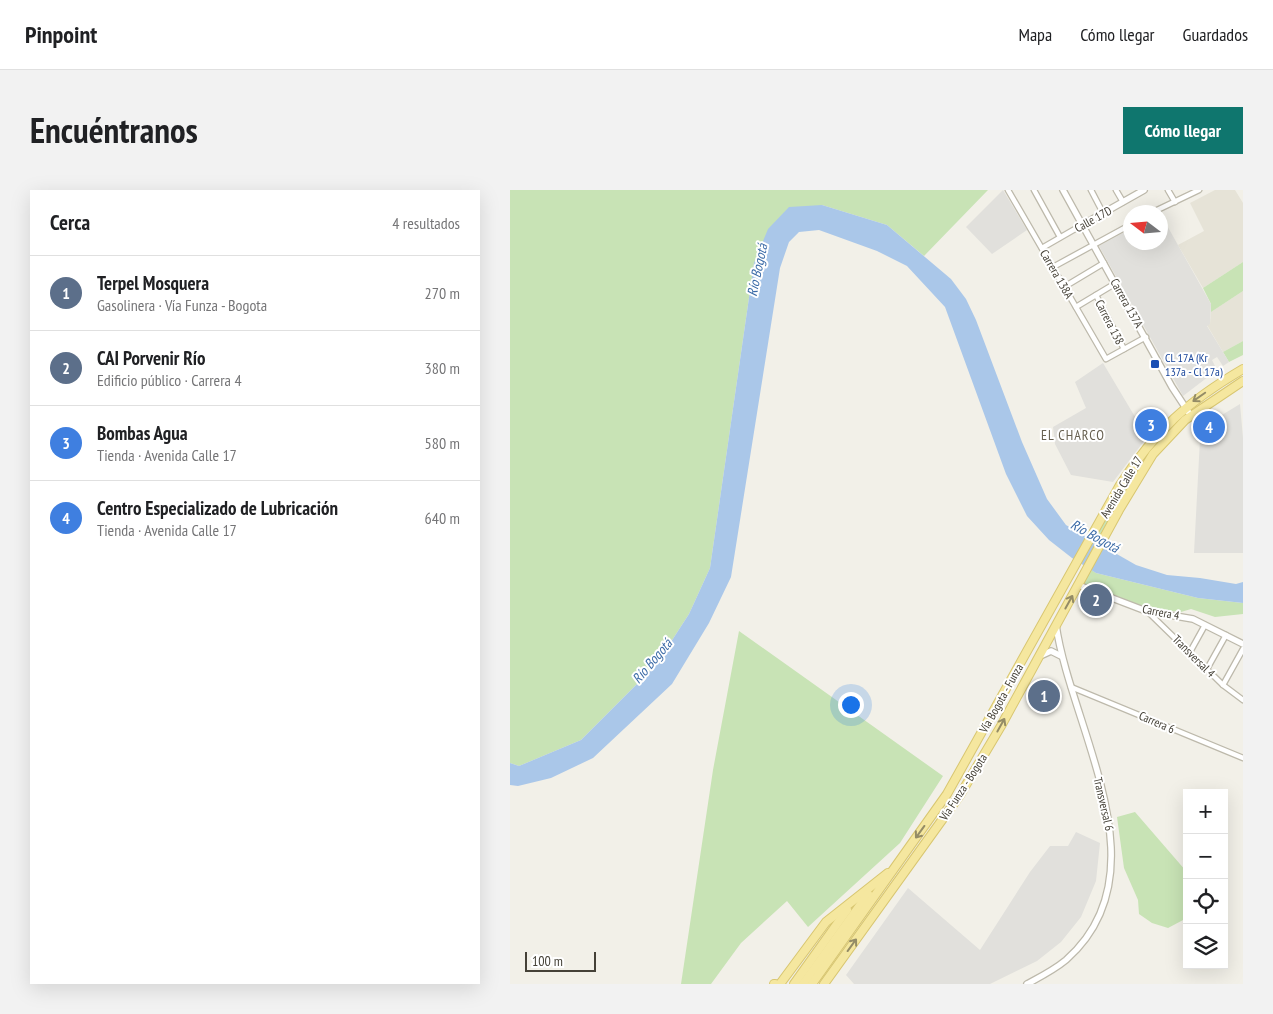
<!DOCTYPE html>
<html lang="es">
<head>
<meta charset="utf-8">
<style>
  body { margin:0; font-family:"PT Sans Narrow",sans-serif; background:#f2f2f2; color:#202124 }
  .controls { position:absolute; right:15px; bottom:15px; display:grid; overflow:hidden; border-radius:0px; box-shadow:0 5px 20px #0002 }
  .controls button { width:45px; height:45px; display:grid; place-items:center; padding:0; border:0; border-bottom:1px solid #e0e0e0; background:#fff; color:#202124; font:25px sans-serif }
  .compass { position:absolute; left:613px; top:15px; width:45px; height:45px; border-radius:50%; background:#fff; box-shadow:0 5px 20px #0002; rotate:286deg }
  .scale { position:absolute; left:15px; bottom:12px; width:71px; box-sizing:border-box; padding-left:5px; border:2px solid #454137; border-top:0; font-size:14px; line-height:18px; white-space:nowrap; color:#454137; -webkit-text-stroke:4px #fff; paint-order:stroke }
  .you { position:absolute; left:340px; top:514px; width:18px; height:18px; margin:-12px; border:4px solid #fff; border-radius:50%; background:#1a73e8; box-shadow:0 0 0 8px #1a73e833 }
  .badge { display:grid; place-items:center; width:32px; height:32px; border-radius:50%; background:#0f766e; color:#fff; font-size:16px; font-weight:700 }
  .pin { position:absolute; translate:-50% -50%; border:2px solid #fff; box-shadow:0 1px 5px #0006 }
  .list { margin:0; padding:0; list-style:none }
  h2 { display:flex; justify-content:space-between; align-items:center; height:65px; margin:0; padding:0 20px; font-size:21px }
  h2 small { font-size:16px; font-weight:400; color:#757577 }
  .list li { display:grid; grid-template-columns:32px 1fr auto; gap:15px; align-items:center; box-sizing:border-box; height:75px; padding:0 20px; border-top:1px solid #e0e0e0 }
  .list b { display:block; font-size:19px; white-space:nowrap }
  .list p { margin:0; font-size:16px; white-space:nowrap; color:#757577 }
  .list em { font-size:16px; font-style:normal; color:#757577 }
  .icon { flex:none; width:28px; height:28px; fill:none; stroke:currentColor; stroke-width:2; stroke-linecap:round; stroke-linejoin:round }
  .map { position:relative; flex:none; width:733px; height:794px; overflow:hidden; border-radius:0px }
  header { display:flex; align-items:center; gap:30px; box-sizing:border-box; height:70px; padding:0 25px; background:#fff; border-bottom:1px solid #e0e0e0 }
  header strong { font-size:24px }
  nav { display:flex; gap:28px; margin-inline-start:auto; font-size:18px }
  .intro { display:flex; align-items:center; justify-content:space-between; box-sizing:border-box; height:120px; padding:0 30px }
  h1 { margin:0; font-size:35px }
  .button { padding:12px 22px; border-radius:0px; background:#0f766e; color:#fff; font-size:18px; font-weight:700 }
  main { display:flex; gap:30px; padding:0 30px }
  aside { flex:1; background:#fff; border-radius:0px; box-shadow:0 5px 20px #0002 }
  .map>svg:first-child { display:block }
  .residential { fill:#e6e3d7 }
  .green { fill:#c8e3b5 }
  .parking { fill:#e1e0dc }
  .water { fill:#aac7e9 }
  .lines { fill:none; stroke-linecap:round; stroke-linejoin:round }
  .minor-casing { stroke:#bdb9ab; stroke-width:7 }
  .tertiary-casing { stroke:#bdb9ab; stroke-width:8 }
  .primary-casing { stroke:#d8c670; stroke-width:10 }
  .minor { stroke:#fff; stroke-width:4.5 }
  .tertiary { stroke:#fff; stroke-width:5.5 }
  .primary { stroke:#f5e79f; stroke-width:8 }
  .oneway { stroke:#948c66 }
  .transit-dot { fill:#1a4fb4; stroke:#fff; stroke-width:2 }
  .labels { text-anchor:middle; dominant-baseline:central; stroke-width:4; stroke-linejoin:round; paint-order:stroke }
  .street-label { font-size:12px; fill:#454137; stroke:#fff }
  .transit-label { font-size:12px; fill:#164399; stroke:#fff; text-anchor:start }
  .water-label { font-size:14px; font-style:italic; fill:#3b6ba7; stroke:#fff }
  .neighbourhood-label { font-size:14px; letter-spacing:1px; fill:#676050; stroke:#fff }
</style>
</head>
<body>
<header>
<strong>Pinpoint</strong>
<nav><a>Mapa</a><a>Cómo llegar</a><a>Guardados</a></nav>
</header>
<div class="intro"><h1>Encuéntranos</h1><a class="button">Cómo llegar</a></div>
<main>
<aside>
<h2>Cerca<small>4 resultados</small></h2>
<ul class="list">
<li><span class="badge" style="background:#5c6f8a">1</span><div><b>Terpel Mosquera</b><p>Gasolinera · Vía Funza - Bogota</p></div><em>270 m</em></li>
<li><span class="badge" style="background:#5c6f8a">2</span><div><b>CAI Porvenir Río</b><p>Edificio público · Carrera 4</p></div><em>380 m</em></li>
<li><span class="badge" style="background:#3f7fe0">3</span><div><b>Bombas Agua</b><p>Tienda · Avenida Calle 17</p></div><em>580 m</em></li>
<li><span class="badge" style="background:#3f7fe0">4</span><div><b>Centro Especializado de Lubricación</b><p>Tienda · Avenida Calle 17</p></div><em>640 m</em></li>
</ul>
</aside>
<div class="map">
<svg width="733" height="794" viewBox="0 0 733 794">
  <rect width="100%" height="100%" fill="#f2f0e8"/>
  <g class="residential">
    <polygon points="705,0 725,0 733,13 733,72 693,98 668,55 694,41 680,13"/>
    <polygon points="733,101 733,151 713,162 697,135 700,134 701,122"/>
  </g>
  <g class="green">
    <polygon points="0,0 478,0 414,66 377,35 312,15 244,73 200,378 179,424 146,475 71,550 9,576 0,573"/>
    <polygon points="733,72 733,101 701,122 701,114 693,98"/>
    <polygon points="733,151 733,165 719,172 713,162"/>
    <polygon points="618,289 621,291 591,346 587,344"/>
    <polygon points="580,379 586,383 688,408 733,413 733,424 705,427 681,419 671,422 636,418 572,394"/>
    <polygon points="229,441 433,586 390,653 298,737 277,711 231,753 201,794 171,794 203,580"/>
    <polygon points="625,622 676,681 677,724 675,729 658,738 642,733 629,724 628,710 614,678 607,627"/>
  </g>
  <g class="parking">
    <polygon points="493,0 517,40 482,64 456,37"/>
    <polygon points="650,23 701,114 700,134 697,136 719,172 713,176 707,167 702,170 707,180 673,206 589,56 620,39 620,52 650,52"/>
    <polygon points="593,173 637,247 603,292 561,285 545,254 543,237 576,218 565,192"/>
    <polygon points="730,214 733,248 733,363 684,363 690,249 711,235 707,228"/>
    <polygon points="566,642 590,653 586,691 571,727 551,752 527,771 480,794 344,794 336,785 398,698 470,760 520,682 540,656 558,656"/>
  </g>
  <polygon class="water" points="312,15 377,35 441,89 456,109 466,130 512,252 537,309 556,335 626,375 657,385 690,388 726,394 733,392 733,413 688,408 586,383 562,368 539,350 517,326 496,284 435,117 397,76 367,61 309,40 289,42 279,52 270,78 221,387 199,433 162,494 83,568 41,588 8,596 0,595 0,573 9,576 71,550 146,475 179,424 200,378 244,73 258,39 279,17"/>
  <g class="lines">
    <g class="minor-casing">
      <g id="minor">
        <polyline points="498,0 596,169 636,147"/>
        <polyline points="524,0 550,47"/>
        <polyline points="581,0 593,23"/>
        <polyline points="606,0 613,12"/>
        <polyline points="658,0 665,12"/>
        <polyline points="643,22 689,0"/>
        <polyline points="532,58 572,35"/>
        <polyline points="543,77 620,35"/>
        <polyline points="554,97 594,73"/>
        <polyline points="586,105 614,159"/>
        <polyline points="566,117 606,93"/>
        <polyline points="637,421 713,495 733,510"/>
        <polyline points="680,462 695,435"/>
        <polyline points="697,479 716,445"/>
        <polyline points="713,495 733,459"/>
        <polyline points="561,497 733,568"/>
      </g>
    </g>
    <g class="tertiary-casing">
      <g id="tertiary">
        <polyline points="553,0 662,197 681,226"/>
        <polyline points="572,35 634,0"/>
        <polyline points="568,395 636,421 683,429 733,454"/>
        <polyline points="530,466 541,461 551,466"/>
        <path d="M517 794C530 787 544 780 556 770 656 682 561 539 546 435"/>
      </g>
    </g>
    <g class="primary-casing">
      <g id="primary">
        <polyline points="264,794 265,794"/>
        <polyline points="270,794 316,732 378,683"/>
        <polyline points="284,794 337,720"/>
        <polyline points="293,794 358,704"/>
        <path d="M302 794 437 604 610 295C646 240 677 212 733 179"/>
        <polyline points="314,794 450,605 491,536 609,320 643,264 675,230 733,191"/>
      </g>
    </g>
    <use href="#minor" class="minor"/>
    <use href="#tertiary" class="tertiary"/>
    <use href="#primary" class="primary"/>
  </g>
  <defs><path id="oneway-shaft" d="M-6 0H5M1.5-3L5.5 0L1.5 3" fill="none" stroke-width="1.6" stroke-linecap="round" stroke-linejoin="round" transform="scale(1.25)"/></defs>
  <g class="oneway">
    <use href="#oneway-shaft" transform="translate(689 207) rotate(145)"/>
    <use href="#oneway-shaft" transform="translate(559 412) rotate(-61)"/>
    <use href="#oneway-shaft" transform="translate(491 535) rotate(-61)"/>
    <use href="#oneway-shaft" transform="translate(410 642) rotate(126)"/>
    <use href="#oneway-shaft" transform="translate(342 755) rotate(-54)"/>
  </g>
  <rect class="transit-dot" x="640" y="169" width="10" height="10" rx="2.5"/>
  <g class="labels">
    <g class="street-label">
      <text transform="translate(583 29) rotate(-29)">Calle 17D</text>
      <text transform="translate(547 84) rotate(60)">Carrera 138A</text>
      <text transform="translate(617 113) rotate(61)">Carrera 137A</text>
      <text transform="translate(600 132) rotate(63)">Carrera 138</text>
      <text transform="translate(611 297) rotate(-59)">Avenida Calle 17</text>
      <text transform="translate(651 422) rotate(11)">Carrera 4</text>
      <text transform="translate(684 466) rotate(45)">Transversal 4</text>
      <text transform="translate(491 508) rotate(-61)">Vía Bogota - Funza</text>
      <text transform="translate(647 532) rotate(23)">Carrera 6</text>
      <text transform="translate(453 597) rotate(-57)">Vía Funza - Bogota</text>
      <text transform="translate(594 614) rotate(77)">Transversal 6</text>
    </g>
    <g class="transit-label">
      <text x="655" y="167">CL 17A (Kr<tspan x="655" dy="14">137a - Cl 17a)</tspan></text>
    </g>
    <g class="water-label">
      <text transform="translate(247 80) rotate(-78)">Río Bogotá</text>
      <text transform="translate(585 346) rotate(29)">Río Bogotá</text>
      <text transform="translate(142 471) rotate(-50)">Río Bogotá</text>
    </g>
    <g class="neighbourhood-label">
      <text x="563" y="245">EL CHARCO</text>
    </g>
  </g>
</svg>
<div class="controls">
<button>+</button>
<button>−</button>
<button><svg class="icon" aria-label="locate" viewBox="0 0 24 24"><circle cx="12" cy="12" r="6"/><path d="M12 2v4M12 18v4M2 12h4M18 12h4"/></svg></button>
<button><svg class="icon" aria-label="layers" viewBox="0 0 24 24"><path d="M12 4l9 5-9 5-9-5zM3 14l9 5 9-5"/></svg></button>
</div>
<svg class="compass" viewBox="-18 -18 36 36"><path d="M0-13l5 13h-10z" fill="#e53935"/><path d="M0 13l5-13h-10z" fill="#757577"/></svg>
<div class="scale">100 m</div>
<div class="you"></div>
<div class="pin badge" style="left:534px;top:506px;background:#5c6f8a">1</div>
<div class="pin badge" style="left:586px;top:410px;background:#5c6f8a">2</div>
<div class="pin badge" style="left:641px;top:235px;background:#3f7fe0">3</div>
<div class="pin badge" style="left:699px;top:237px;background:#3f7fe0">4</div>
</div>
</main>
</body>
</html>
